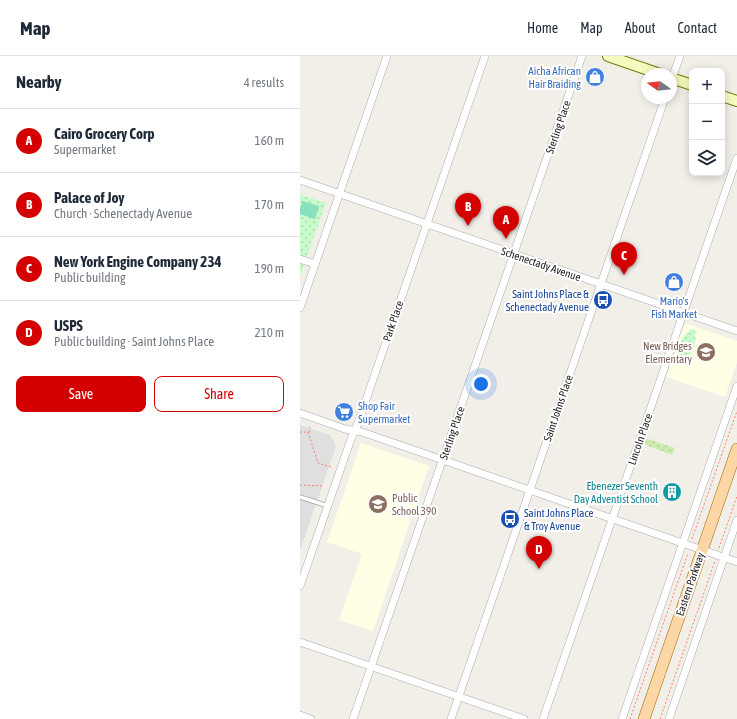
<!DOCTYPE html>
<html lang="en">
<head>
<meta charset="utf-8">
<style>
  body { margin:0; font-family:"Asap Condensed",sans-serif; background:#f2f2f3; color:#1f2937 }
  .controls { position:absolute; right:12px; top:12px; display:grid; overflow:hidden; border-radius:8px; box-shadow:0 2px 10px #0003 }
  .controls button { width:36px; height:36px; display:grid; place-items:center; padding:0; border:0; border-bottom:1px solid #e0e1e3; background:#fff; color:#1f2937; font:20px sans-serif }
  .compass { position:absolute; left:341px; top:12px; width:36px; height:36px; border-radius:50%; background:#fff; box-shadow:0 2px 10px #0003; rotate:285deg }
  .you { position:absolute; left:181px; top:328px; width:14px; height:14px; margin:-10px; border:3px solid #fff; border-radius:50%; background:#1a73e8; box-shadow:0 0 0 6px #1a73e833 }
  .badge { display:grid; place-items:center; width:26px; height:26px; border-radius:50%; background:#d40000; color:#fff; font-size:13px; font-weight:700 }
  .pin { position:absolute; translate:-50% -33px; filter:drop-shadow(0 1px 2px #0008) }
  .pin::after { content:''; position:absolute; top:21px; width:14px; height:12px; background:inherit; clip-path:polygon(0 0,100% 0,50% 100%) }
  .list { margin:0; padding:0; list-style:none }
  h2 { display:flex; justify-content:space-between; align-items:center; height:52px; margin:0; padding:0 16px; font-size:17px }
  h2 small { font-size:13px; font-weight:400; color:#747a83 }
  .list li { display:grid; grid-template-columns:26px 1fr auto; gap:12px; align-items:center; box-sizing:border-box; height:64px; padding:0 16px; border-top:1px solid #e0e1e3 }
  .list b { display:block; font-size:15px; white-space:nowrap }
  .list p { margin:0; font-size:13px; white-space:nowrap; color:#747a83 }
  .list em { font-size:13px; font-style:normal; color:#747a83 }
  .actions { display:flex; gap:8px; padding:12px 16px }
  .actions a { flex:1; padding:9px 0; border:1px solid #d40000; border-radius:8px; text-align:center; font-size:14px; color:#d40000 }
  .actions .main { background:#d40000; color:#fff }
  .icon { flex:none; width:22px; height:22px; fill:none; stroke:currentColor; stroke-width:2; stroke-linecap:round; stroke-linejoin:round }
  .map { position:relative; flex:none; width:437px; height:663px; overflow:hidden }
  header { display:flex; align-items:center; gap:24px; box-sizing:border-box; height:56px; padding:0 20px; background:#fff; border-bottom:1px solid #e0e1e3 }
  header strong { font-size:19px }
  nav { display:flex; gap:22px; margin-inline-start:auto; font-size:14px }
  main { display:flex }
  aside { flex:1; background:#fff }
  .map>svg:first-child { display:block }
  .residential { fill:#e0dfdf }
  .education { fill:#ffffe5 }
  .grass { fill:url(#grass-dots) }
  .park { fill:url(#park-dots) }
  .pitch { fill:#88e0be }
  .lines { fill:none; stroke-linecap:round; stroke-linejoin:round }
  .lane-casing { stroke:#a9a9a9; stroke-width:5 }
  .street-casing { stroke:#a9a9a9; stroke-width:8 }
  .secondary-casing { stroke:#707d05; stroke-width:12 }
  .primary-casing { stroke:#a06b00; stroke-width:12 }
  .path { stroke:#fa8072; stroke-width:1; stroke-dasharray:2 2; stroke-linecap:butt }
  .lane { stroke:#fff; stroke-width:3.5 }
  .street { stroke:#fff; stroke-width:7 }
  .secondary { stroke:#f7fabf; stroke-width:10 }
  .primary { stroke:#fcd6a4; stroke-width:11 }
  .labels { text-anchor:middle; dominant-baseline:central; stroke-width:4; stroke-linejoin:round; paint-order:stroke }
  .shop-label { font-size:11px; fill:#366cbe; stroke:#fff; text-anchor:end }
  .street-label { font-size:11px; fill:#222; stroke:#fff }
  .transit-label { font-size:11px; fill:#164399; stroke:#fff; text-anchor:end }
  .education-label { font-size:11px; fill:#785e54; stroke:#fff; text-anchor:end }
  .culture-label { font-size:11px; fill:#0d838f; stroke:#fff; text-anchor:end }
</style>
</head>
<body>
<header>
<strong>Map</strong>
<nav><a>Home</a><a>Map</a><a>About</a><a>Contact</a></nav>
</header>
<main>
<aside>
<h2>Nearby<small>4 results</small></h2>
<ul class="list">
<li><span class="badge">A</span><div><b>Cairo Grocery Corp</b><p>Supermarket</p></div><em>160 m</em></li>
<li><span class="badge">B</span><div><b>Palace of Joy</b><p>Church · Schenectady Avenue</p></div><em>170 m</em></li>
<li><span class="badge">C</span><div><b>New York Engine Company 234</b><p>Public building</p></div><em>190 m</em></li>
<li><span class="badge">D</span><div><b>USPS</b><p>Public building · Saint Johns Place</p></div><em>210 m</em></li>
</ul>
<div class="actions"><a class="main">Save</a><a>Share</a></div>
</aside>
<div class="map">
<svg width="437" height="663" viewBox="0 0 437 663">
  <defs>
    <pattern id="grass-dots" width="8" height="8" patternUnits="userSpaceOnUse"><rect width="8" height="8" fill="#cdebb0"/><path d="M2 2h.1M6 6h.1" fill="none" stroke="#b0c997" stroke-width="1.8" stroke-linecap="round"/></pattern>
    <pattern id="park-dots" width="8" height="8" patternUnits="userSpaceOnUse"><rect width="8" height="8" fill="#c8facc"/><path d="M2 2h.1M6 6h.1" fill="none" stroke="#acd6af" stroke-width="1.8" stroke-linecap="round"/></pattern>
  </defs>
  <rect width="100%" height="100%" fill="#f2efe9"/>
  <polygon class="residential" points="0,369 30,379 36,390 0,495"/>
  <g class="education">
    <polygon points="385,267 437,285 437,306 425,341 366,321"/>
    <polygon points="61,387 129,410 73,575 39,564 62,498 27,486"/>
  </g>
  <polygon class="grass" points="345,382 375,392 372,399 343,388"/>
  <g class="park">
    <polygon points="0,138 26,147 0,220"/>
    <path d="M390 273 397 275 396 278H394L396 283 393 292 390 293 392 294 389 304 377 300 380 290 383 291 381 286C383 280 385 278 390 275Z"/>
  </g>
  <polygon class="pitch" points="3,145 19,150 15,163 0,158 0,152"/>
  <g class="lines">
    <g class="lane-casing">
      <polyline id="lane" points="0,441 28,450"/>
    </g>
    <g class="street-casing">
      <g id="street">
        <polyline points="371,25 380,0"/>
        <polyline points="0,124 437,275"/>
        <polyline points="0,203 15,208"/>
        <polyline points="0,252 87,0"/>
        <polyline points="0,357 45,373 62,376 437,506"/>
        <polyline points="0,530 51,383 58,367 185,0"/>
        <polyline points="0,586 224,663"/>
        <polyline points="0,659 11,663"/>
        <polyline points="53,663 282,0"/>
        <polyline points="151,663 365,42"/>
        <polyline points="243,663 437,102"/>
        <polyline points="322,663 437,330"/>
        <polyline points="369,663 437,464"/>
      </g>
    </g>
    <g class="secondary-casing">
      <g id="secondary">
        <polyline points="308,0 360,18"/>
        <polyline points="371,22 392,29"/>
        <polyline points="422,40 437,45"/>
      </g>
    </g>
    <g class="primary-casing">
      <polyline id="primary" points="344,663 437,393"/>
    </g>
    <g class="path">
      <polyline points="0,376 8,376 18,407 31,411"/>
      <polyline points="9,376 10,371"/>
      <polyline points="0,429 24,430"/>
      <polyline points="392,483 437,355"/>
      <polyline points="419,492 437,440"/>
      <polyline points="330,663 388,497"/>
      <polyline points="360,663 415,505"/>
    </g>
    <use href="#lane" class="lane"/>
    <use href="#street" class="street"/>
    <use href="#secondary" class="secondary"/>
    <use href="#primary" class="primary"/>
  </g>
  <defs>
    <g id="shop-disc" transform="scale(1)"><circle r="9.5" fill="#3f7fe0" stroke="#fff"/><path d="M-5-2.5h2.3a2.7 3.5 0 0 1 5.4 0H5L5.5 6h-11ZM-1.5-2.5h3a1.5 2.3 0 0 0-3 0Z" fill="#fff"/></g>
    <g id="bus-disc" transform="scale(1)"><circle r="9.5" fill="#1a4fb4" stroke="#fff"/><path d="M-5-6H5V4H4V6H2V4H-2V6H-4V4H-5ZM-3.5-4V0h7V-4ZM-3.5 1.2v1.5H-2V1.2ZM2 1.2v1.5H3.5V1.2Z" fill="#fff"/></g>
    <g id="school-disc" transform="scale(1)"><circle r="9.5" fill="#8d6e63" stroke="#fff"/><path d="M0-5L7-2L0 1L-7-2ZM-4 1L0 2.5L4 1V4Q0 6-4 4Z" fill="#fff"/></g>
    <g id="supermarket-disc" transform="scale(1)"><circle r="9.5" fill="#3f7fe0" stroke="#fff"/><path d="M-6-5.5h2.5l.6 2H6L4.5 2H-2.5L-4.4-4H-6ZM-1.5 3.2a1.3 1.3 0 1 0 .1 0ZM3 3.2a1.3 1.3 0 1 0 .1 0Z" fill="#fff"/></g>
    <g id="building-disc" transform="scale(1)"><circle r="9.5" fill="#0f9aa8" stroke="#fff"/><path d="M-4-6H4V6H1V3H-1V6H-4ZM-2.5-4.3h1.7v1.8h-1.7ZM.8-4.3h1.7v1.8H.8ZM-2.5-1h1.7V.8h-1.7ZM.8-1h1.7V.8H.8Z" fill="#fff"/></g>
  </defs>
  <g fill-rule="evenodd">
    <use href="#shop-disc" x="295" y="21"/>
    <use href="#shop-disc" x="374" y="226"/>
    <use href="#bus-disc" x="303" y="244"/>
    <use href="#school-disc" x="406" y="296"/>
    <use href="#supermarket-disc" x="44" y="356"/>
    <use href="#building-disc" x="372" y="436"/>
    <use href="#school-disc" x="78" y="448"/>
    <use href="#bus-disc" x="210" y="463"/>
  </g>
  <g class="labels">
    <g class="shop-label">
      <text x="281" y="15">Aicha African<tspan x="281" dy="13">Hair Braiding</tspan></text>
      <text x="374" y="245" text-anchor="middle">Mario's<tspan x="374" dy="13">Fish Market</tspan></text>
      <text x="58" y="350" text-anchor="start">Shop Fair<tspan x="58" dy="13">Supermarket</tspan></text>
    </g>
    <g class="street-label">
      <text transform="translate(258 71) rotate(-71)">Sterling Place</text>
      <text transform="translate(241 208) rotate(19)">Schenectady Avenue</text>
      <text transform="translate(93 265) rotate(-71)">Park Place</text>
      <text transform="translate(258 352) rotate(-71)">Saint Johns Place</text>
      <text transform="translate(152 377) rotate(-71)">Sterling Place</text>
      <text transform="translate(340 383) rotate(-71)">Lincoln Place</text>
      <text transform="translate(390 528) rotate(-71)">Eastern Parkway</text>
    </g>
    <g class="transit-label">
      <text x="289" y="238">Saint Johns Place &amp;<tspan x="289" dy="13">Schenectady Avenue</tspan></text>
      <text x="224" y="457" text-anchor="start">Saint Johns Place<tspan x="224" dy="13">&amp; Troy Avenue</tspan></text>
    </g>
    <g class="education-label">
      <text x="392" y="290">New Bridges<tspan x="392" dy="13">Elementary</tspan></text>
      <text x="92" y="442" text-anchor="start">Public<tspan x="92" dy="13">School 390</tspan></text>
    </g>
    <g class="culture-label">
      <text x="358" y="430">Ebenezer Seventh<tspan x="358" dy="13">Day Adventist School</tspan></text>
    </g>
  </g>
</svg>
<div class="controls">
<button>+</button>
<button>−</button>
<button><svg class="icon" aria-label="layers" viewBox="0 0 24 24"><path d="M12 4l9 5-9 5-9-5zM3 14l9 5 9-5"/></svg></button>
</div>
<svg class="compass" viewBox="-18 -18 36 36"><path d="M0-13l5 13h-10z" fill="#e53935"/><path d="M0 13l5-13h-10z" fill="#747a83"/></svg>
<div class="you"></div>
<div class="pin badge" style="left:206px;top:183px">A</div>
<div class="pin badge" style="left:168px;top:170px">B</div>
<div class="pin badge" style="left:324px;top:219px">C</div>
<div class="pin badge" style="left:239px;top:513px">D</div>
</div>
</main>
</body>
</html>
